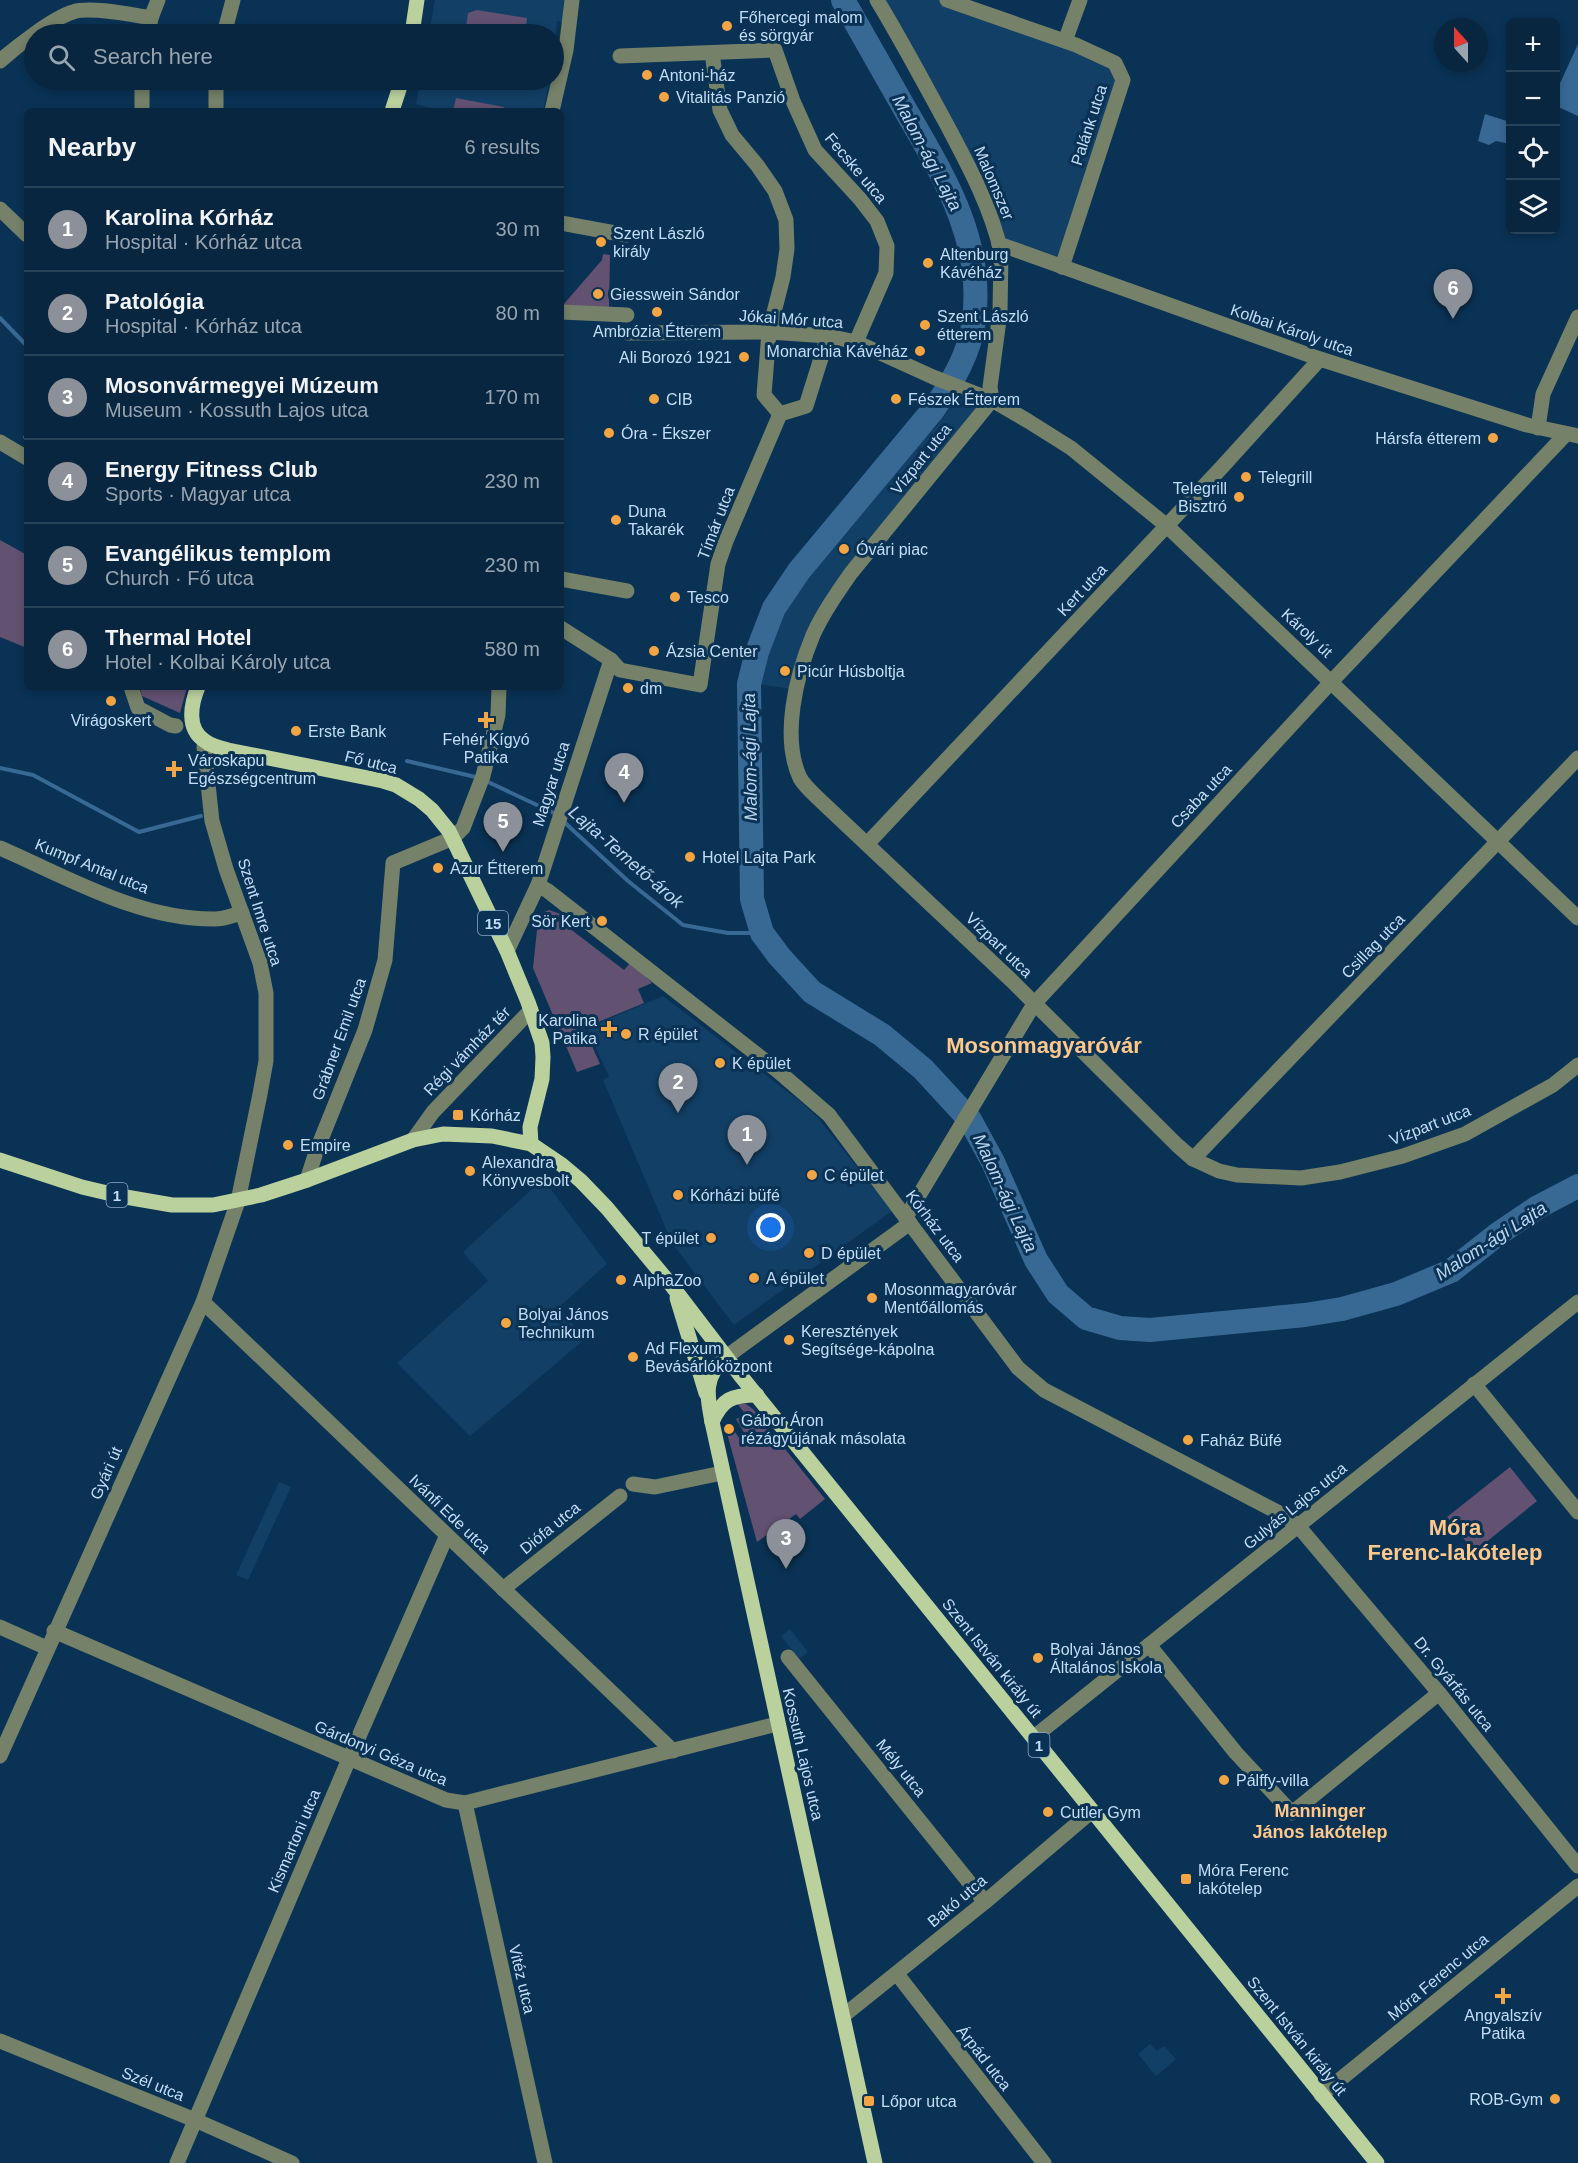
<!DOCTYPE html>
<html lang="en">
<head>
<meta charset="utf-8">
<style>
  body { margin:0; font-family:Helvetica,sans-serif; background:#16324a; color:#f1f3f6 }
  .controls { position:absolute; right:18px; top:18px; display:grid; overflow:hidden; border-radius:9px; box-shadow:0 3px 9px #0003 }
  .controls button { width:54px; height:54px; display:grid; place-items:center; padding:0; border:0; border-bottom:2px solid #294359; background:#08263f; color:#f1f3f6; font:30px sans-serif }
  .compass { position:absolute; left:1434px; top:18px; width:54px; height:54px; border-radius:50%; background:#08263f; box-shadow:0 3px 9px #0003; rotate:339deg }
  .you { position:absolute; left:771px; top:1228px; width:21px; height:21px; margin:-15px; border:4px solid #fff; border-radius:50%; background:#1a73e8; box-shadow:0 0 0 9px #1a73e833 }
  .badge { display:grid; place-items:center; width:39px; height:39px; border-radius:50%; background:#8c9099; color:#fff; font-size:20px; font-weight:700 }
  .pin { position:absolute; translate:-50% -50px; filter:drop-shadow(0 2px 3px #0008) }
  .pin::after { content:''; position:absolute; top:32px; width:21px; height:18px; background:inherit; clip-path:polygon(0 0,100% 0,50% 100%) }
  .list { margin:0; padding:0; list-style:none }
  h2 { display:flex; justify-content:space-between; align-items:center; height:78px; margin:0; padding:0 24px; font-size:26px }
  h2 small { font-size:20px; font-weight:400; color:#98a5b0 }
  .list li { display:grid; grid-template-columns:39px 1fr auto; gap:18px; align-items:center; box-sizing:border-box; height:84px; padding:0 24px; border-top:2px solid #294359 }
  .list b { display:block; font-size:22px; white-space:nowrap }
  .list p { margin:0; font-size:20px; white-space:nowrap; color:#98a5b0 }
  .list em { font-size:20px; font-style:normal; color:#98a5b0 }
  .icon { flex:none; width:33px; height:33px; fill:none; stroke:currentColor; stroke-width:2; stroke-linecap:round; stroke-linejoin:round }
  .map { position:relative; flex:none; width:1578px; height:2163px; overflow:hidden }
  .search { position:absolute; background:#08263f; box-shadow:0 3px 9px #0003; left:24px; top:24px; width:540px; height:66px; display:flex; align-items:center; gap:15px; box-sizing:border-box; padding:0 21px; border-radius:33px; color:#98a5b0; font-size:22px }
  .panel { position:absolute; background:#08263f; box-shadow:0 3px 9px #0003; left:24px; top:108px; width:540px; height:582px; border-radius:9px }
  .map>svg:first-child { display:block }
  .built { fill:#123f65 }
  .green { fill:#625171 }
  .water { fill:#386894 }
  .lines { fill:none; stroke-linecap:round; stroke-linejoin:round }
  .stream { stroke:#386894; stroke-width:4 }
  .river { stroke:#386894; stroke-width:24 }
  .minor { stroke:#758168; stroke-width:15 }
  .major { stroke:#bad19e; stroke-width:15 }
  .poi-dot { fill:#f3a443; stroke:#0a3254; stroke-width:2 }
  .labels { text-anchor:middle; dominant-baseline:central; stroke-width:6; stroke-linejoin:round; paint-order:stroke }
  .shield { fill:#0a3254; stroke:#8caac8; stroke-width:1.5 }
  .shield-label { font-size:15px; font-weight:bold; fill:#c4def9 }
  .poi-label { font-size:16px; fill:#c4def9; stroke:#0a3254; text-anchor:start }
  .street-label { font-size:16px; fill:#c4def9; stroke:#0a3254 }
  .water-label { font-size:18px; font-style:italic; fill:#bbd6f0; stroke:#0a3254 }
  .neighbourhood-label { font-size:18px; font-weight:bold; fill:#ffc78a; stroke:#0a3254 }
  .district-label { font-size:22px; font-weight:bold; fill:#ffc78a; stroke:#0a3254 }
</style>
</head>
<body>
<div class="map">
<svg width="1578" height="2163" viewBox="0 0 1578 2163">
  <rect width="100%" height="100%" fill="#0a3254"/>
  <g class="built">
    <polygon points="435,0 564,0 563,22 557,21 554,53 554,34 429,34"/>
    <polygon points="877,0 947,0 1115,63 1123,80 1062,267 999,244"/>
    <polygon points="421,80 550,80 543,111 441,111 416,104"/>
    <polygon points="961,393 981,404 831,590 791,689 757,684 795,587 855,511 939,423"/>
    <polygon points="663,996 802,1103 818,1118 892,1211 734,1325 672,1243 603,1080 609,1077 587,1028"/>
    <polygon points="543,1179 607,1264 559,1307 585,1339 470,1436 397,1363 488,1281 463,1252"/>
    <polygon points="279,1482 291,1487 248,1580 236,1575"/>
    <polygon points="790,1629 808,1652 799,1659 781,1636"/>
    <polygon points="1150,2044 1157,2051 1164,2046 1176,2059 1156,2076 1138,2054"/>
  </g>
  <g class="green">
    <polygon points="477,10 527,18 526,28 502,24 500,34 465,34 468,13"/>
    <polygon points="456,98 504,107 503,111 453,111"/>
    <polygon points="603,254 610,255 609,308 563,305 602,260"/>
    <polygon points="0,540 27,555 27,648 0,637"/>
    <polygon points="140,687 187,687 180,713 142,696"/>
    <polygon points="549,910 572,918 569,928 624,970 631,962 652,983 638,989 644,1003 584,1028 600,1064 577,1072 533,968 538,920 542,913"/>
    <polygon points="736,1402 746,1404 753,1409 825,1499 800,1519 796,1514 757,1542 725,1426 729,1423 743,1444 749,1441 736,1419 746,1415"/>
    <polygon points="1510,1467 1537,1501 1474,1552 1447,1517"/>
  </g>
  <g class="water">
    <polygon points="1578,44 1578,116 1556,106 1556,92"/>
    <polygon points="1485,114 1510,122 1510,144 1496,141 1489,145 1478,141"/>
  </g>
  <g class="lines">
    <g class="stream">
      <polyline points="0,318 27,346"/>
      <polyline points="25,437 27,436"/>
      <polyline points="407,761 480,778"/>
      <polyline points="0,768 33,775 139,832 201,816"/>
      <polyline points="486,781 556,814"/>
      <polyline points="563,821 628,881 683,925 728,933 762,933"/>
    </g>
    <path class="river" d="M843 0C864 37 885 74 906 111 944 177 984 240 974 320 970 353 952 383 933 410L799 571 774 608 757 652 749 684 752 899 762 933 779 956 812 992 882 1035 923 1069 970 1120 993 1162 1036 1260 1058 1294 1086 1318 1120 1328 1150 1330 1305 1315 1342 1309 1396 1294 1451 1271 1498 1234 1538 1207 1578 1186"/>
    <g class="minor">
      <path d="M877 0C902 41 924 83 947 125 968 165 991 207 1001 252L1000 313 990 387 992 400"/>
      <polyline points="947,0 1076,45 1115,63 1123,80 1062,267"/>
      <polyline points="148,34 151,18 158,0"/>
      <polyline points="224,34 233,0"/>
      <polyline points="1065,41 1080,0"/>
      <polyline points="712,53 720,110 732,135 757,165 775,191 786,220 787,249 783,277 769,332 764,395 780,414"/>
      <polyline points="620,56 775,50 793,101 815,150 860,199 877,221 887,246 886,273 856,342"/>
      <path d="M0 61C16 47 53 18 73 12 90 6 132 15 151 18"/>
      <polyline points="142,80 142,111"/>
      <polyline points="216,80 216,111"/>
      <polyline points="552,111 566,50 572,0"/>
      <polyline points="0,209 27,235"/>
      <polyline points="561,223 626,235"/>
      <polyline points="999,244 1320,359 1527,425 1578,436"/>
      <polyline points="561,312 627,315"/>
      <polyline points="627,333 769,332 828,336 856,342 933,377 992,400 1028,421 1071,448 1167,526 1578,918"/>
      <path d="M992 400 851 573C837 593 823 613 813 635 796 676 781 737 800 778 805 787 815 795 822 802L1012 981 1177 1145 1193 1159 1219 1171 1237 1175 1301 1178 1340 1172 1403 1156 1465 1134 1553 1085 1578 1065"/>
      <polyline points="1538,428 1543,394 1578,317"/>
      <polyline points="0,442 27,458"/>
      <polyline points="561,579 627,591"/>
      <polyline points="561,628 611,660 620,670 700,685 718,564 726,541 780,414 806,406 828,336"/>
      <polyline points="131,687 138,708 170,725 176,726"/>
      <polyline points="867,844 1222,467 1320,359"/>
      <path d="M0 848C67 877 139 920 215 919 224 919 233 915 242 913"/>
      <polyline points="538,885 548,891 778,1071 829,1115 1018,1368 1044,1390 1285,1516 1299,1527 1439,1693 1578,1866"/>
      <polyline points="507,951 538,885 611,660"/>
      <polyline points="413,1140 433,1112 531,1010"/>
      <polyline points="1193,1159 1578,758"/>
      <polyline points="307,1180 316,1152 365,1030 385,960 393,863 453,838 463,828 483,776 498,715 499,687"/>
      <polyline points="906,1217 1034,1004 1332,681 1566,434"/>
      <polyline points="203,1302 673,1751"/>
      <polyline points="726,1357 910,1223"/>
      <polyline points="1474,1384 1578,1512"/>
      <polyline points="633,1484 655,1487 722,1473"/>
      <polyline points="503,1589 620,1496"/>
      <polyline points="0,1627 47,1648"/>
      <polyline points="54,1631 446,1800 465,1803 777,1724"/>
      <polyline points="1149,1645 1236,1753 1292,1813 1439,1693"/>
      <polyline points="788,1657 985,1902"/>
      <polyline points="1034,1737 1578,1302"/>
      <polyline points="0,1756 203,1302 238,1201 260,1094 266,1061 266,993 260,963 226,869 212,821 204,747 206,742"/>
      <polyline points="465,1803 545,2163"/>
      <polyline points="897,1974 1044,2163"/>
      <polyline points="843,2016 985,1902 1092,1811"/>
      <polyline points="0,2041 195,2120 292,2163"/>
      <polyline points="1321,2095 1578,1886"/>
      <polyline points="177,2163 349,1759 447,1535"/>
    </g>
    <g class="major">
      <polyline points="412,34 417,0"/>
      <polyline points="392,111 402,80"/>
      <path d="M198 687C191 704 186 729 205 741 211 746 220 748 228 750L383 781 396 785 419 799 432 810 449 831 507 951 528 1002 542 1043 543 1057 542 1079 530 1127 531 1144"/>
      <polyline points="0,1160 82,1187 120,1196 172,1205 213,1205 261,1195 307,1180 413,1140 443,1134 492,1136 531,1144 562,1165 581,1181 607,1208 672,1286 740,1375 1377,2163"/>
      <polyline points="677,1298 706,1393"/>
      <path d="M726 1357C703 1377 707 1395 712 1422L875 2163"/>
      <path d="M712 1422C722 1399 732 1395 757 1395"/>
    </g>
  </g>
  <g class="poi-dot">
    <circle cx="727" cy="26" r="6"/>
    <circle cx="647" cy="75" r="6"/>
    <circle cx="664" cy="97" r="6"/>
    <circle cx="601" cy="242" r="6"/>
    <circle cx="928" cy="263" r="6"/>
    <circle cx="598" cy="294" r="6"/>
    <circle cx="657" cy="312" r="6"/>
    <circle cx="925" cy="325" r="6"/>
    <circle cx="920" cy="351" r="6"/>
    <circle cx="744" cy="357" r="6"/>
    <circle cx="654" cy="399" r="6"/>
    <circle cx="896" cy="399" r="6"/>
    <circle cx="609" cy="433" r="6"/>
    <circle cx="1493" cy="438" r="6"/>
    <circle cx="1246" cy="477" r="6"/>
    <circle cx="1239" cy="497" r="6"/>
    <circle cx="616" cy="520" r="6"/>
    <circle cx="844" cy="549" r="6"/>
    <circle cx="675" cy="597" r="6"/>
    <circle cx="654" cy="651" r="6"/>
    <circle cx="785" cy="671" r="6"/>
    <circle cx="628" cy="688" r="6"/>
    <circle cx="111" cy="701" r="6"/>
    <path d="M483 711h6v6h6v6h-6v6h-6v-6h-6v-6h6z"/>
    <circle cx="296" cy="731" r="6"/>
    <path d="M171 760h6v6h6v6h-6v6h-6v-6h-6v-6h6z"/>
    <circle cx="690" cy="857" r="6"/>
    <circle cx="438" cy="868" r="6"/>
    <circle cx="602" cy="921" r="6"/>
    <path d="M606 1020h6v6h6v6h-6v6h-6v-6h-6v-6h6z"/>
    <circle cx="626" cy="1034" r="6"/>
    <circle cx="720" cy="1063" r="6"/>
    <rect x="452" y="1109" width="12" height="12" rx="3"/>
    <circle cx="288" cy="1145" r="6"/>
    <circle cx="470" cy="1171" r="6"/>
    <circle cx="812" cy="1175" r="6"/>
    <circle cx="678" cy="1195" r="6"/>
    <circle cx="711" cy="1238" r="6"/>
    <circle cx="809" cy="1253" r="6"/>
    <circle cx="754" cy="1278" r="6"/>
    <circle cx="621" cy="1280" r="6"/>
    <circle cx="872" cy="1298" r="6"/>
    <circle cx="506" cy="1323" r="6"/>
    <circle cx="789" cy="1340" r="6"/>
    <circle cx="633" cy="1357" r="6"/>
    <circle cx="729" cy="1429" r="6"/>
    <circle cx="1188" cy="1440" r="6"/>
    <circle cx="1038" cy="1658" r="6"/>
    <circle cx="1224" cy="1780" r="6"/>
    <circle cx="1048" cy="1812" r="6"/>
    <rect x="1180" y="1873" width="12" height="12" rx="3"/>
    <path d="M1500 1987h6v6h6v6h-6v6h-6v-6h-6v-6h6z"/>
    <circle cx="1555" cy="2099" r="6"/>
    <rect x="863" y="2095" width="12" height="12" rx="3"/>
  </g>
  <g class="labels">
    <g class="shield">
      <rect x="478" y="911" width="30" height="24" rx="4.5"/>
      <rect x="106.5" y="1183" width="21" height="24" rx="4.5"/>
      <rect x="1028.5" y="1733" width="21" height="24" rx="4.5"/>
    </g>
    <g class="shield-label">
      <text x="493" y="923">15</text>
      <text x="117" y="1195">1</text>
      <text x="1039" y="1745">1</text>
    </g>
    <g class="poi-label">
      <text x="739" y="17">Főhercegi malom<tspan x="739" dy="18">és sörgyár</tspan></text>
      <text x="659" y="75">Antoni-ház</text>
      <text x="676" y="97">Vitalitás Panzió</text>
      <text x="613" y="233">Szent László<tspan x="613" dy="18">király</tspan></text>
      <text x="940" y="254">Altenburg<tspan x="940" dy="18">Kávéház</tspan></text>
      <text x="610" y="294">Giesswein Sándor</text>
      <text x="937" y="316">Szent László<tspan x="937" dy="18">étterem</tspan></text>
      <text x="657" y="331" text-anchor="middle">Ambrózia Étterem</text>
      <text x="908" y="351" text-anchor="end">Monarchia Kávéház</text>
      <text x="732" y="357" text-anchor="end">Ali Borozó 1921</text>
      <text x="666" y="399">CIB</text>
      <text x="908" y="399">Fészek Étterem</text>
      <text x="621" y="433">Óra - Ékszer</text>
      <text x="1481" y="438" text-anchor="end">Hársfa étterem</text>
      <text x="1258" y="477">Telegrill</text>
      <text x="1227" y="488" text-anchor="end">Telegrill<tspan x="1227" dy="18">Bisztró</tspan></text>
      <text x="628" y="511">Duna<tspan x="628" dy="18">Takarék</tspan></text>
      <text x="856" y="549">Óvári piac</text>
      <text x="687" y="597">Tesco</text>
      <text x="666" y="651">Ázsia Center</text>
      <text x="797" y="671">Picúr Húsboltja</text>
      <text x="640" y="688">dm</text>
      <text x="111" y="720" text-anchor="middle">Virágoskert</text>
      <text x="308" y="731">Erste Bank</text>
      <text x="486" y="739" text-anchor="middle">Fehér Kígyó<tspan x="486" dy="18">Patika</tspan></text>
      <text x="188" y="760">Városkapu<tspan x="188" dy="18">Egészségcentrum</tspan></text>
      <text x="702" y="857">Hotel Lajta Park</text>
      <text x="450" y="868">Azur Étterem</text>
      <text x="590" y="921" text-anchor="end">Sör Kert</text>
      <text x="597" y="1020" text-anchor="end">Karolina<tspan x="597" dy="18">Patika</tspan></text>
      <text x="638" y="1034">R épület</text>
      <text x="732" y="1063">K épület</text>
      <text x="470" y="1115">Kórház</text>
      <text x="300" y="1145">Empire</text>
      <text x="482" y="1162">Alexandra<tspan x="482" dy="18">Könyvesbolt</tspan></text>
      <text x="824" y="1175">C épület</text>
      <text x="690" y="1195">Kórházi büfé</text>
      <text x="699" y="1238" text-anchor="end">T épület</text>
      <text x="821" y="1253">D épület</text>
      <text x="766" y="1278">A épület</text>
      <text x="633" y="1280">AlphaZoo</text>
      <text x="884" y="1289">Mosonmagyaróvár<tspan x="884" dy="18">Mentőállomás</tspan></text>
      <text x="518" y="1314">Bolyai János<tspan x="518" dy="18">Technikum</tspan></text>
      <text x="801" y="1331">Keresztények<tspan x="801" dy="18">Segítsége-kápolna</tspan></text>
      <text x="645" y="1348">Ad Flexum<tspan x="645" dy="18">Bevásárlóközpont</tspan></text>
      <text x="741" y="1420">Gábor Áron<tspan x="741" dy="18">rézágyújának másolata</tspan></text>
      <text x="1200" y="1440">Faház Büfé</text>
      <text x="1050" y="1649">Bolyai János<tspan x="1050" dy="18">Általános Iskola</tspan></text>
      <text x="1236" y="1780">Pálffy-villa</text>
      <text x="1060" y="1812">Cutler Gym</text>
      <text x="1198" y="1870">Móra Ferenc<tspan x="1198" dy="18">lakótelep</tspan></text>
      <text x="1503" y="2015" text-anchor="middle">Angyalszív<tspan x="1503" dy="18">Patika</tspan></text>
      <text x="1543" y="2099" text-anchor="end">ROB-Gym</text>
      <text x="881" y="2101">Lőpor utca</text>
    </g>
    <g class="street-label">
      <text transform="translate(1089 125) rotate(-72)">Palánk utca</text>
      <text transform="translate(856 168) rotate(50)">Fecske utca</text>
      <text transform="translate(994 183) rotate(67)">Malomszer</text>
      <text transform="translate(791 319) rotate(4)">Jókai Mór utca</text>
      <text transform="translate(1292 330) rotate(19)">Kolbai Károly utca</text>
      <text transform="translate(921 459) rotate(-51)">Vízpart utca</text>
      <text transform="translate(716 523) rotate(-69)">Tímár utca</text>
      <text transform="translate(1082 590) rotate(-47)">Kert utca</text>
      <text transform="translate(1307 633) rotate(43)">Károly út</text>
      <text transform="translate(371 762) rotate(14)">Fő utca</text>
      <text transform="translate(551 784) rotate(-72)">Magyar utca</text>
      <text transform="translate(1201 796) rotate(-47)">Csaba utca</text>
      <text transform="translate(92 866) rotate(22)">Kumpf Antal utca</text>
      <text transform="translate(260 912) rotate(72)">Szent Imre utca</text>
      <text transform="translate(999 945) rotate(44)">Vízpart utca</text>
      <text transform="translate(1373 946) rotate(-46)">Csillag utca</text>
      <text transform="translate(339 1039) rotate(-70)">Grábner Emil utca</text>
      <text transform="translate(467 1051) rotate(-46)">Régi vámház tér</text>
      <text transform="translate(1430 1125) rotate(-21)">Vízpart utca</text>
      <text transform="translate(935 1226) rotate(53)">Kórház utca</text>
      <text transform="translate(106 1473) rotate(-66)">Gyári út</text>
      <text transform="translate(1295 1506) rotate(-39)">Gulyás Lajos utca</text>
      <text transform="translate(450 1514) rotate(44)">Ivánfi Ede utca</text>
      <text transform="translate(550 1528) rotate(-39)">Diófa utca</text>
      <text transform="translate(992 1658) rotate(51)">Szent István király út</text>
      <text transform="translate(1454 1684) rotate(51)">Dr. Gyárfás utca</text>
      <text transform="translate(381 1753) rotate(23)">Gárdonyi Géza utca</text>
      <text transform="translate(803 1754) rotate(77)">Kossuth Lajos utca</text>
      <text transform="translate(901 1768) rotate(51)">Mély utca</text>
      <text transform="translate(294 1841) rotate(-67)">Kismartoni utca</text>
      <text transform="translate(957 1901) rotate(-40)">Bakó utca</text>
      <text transform="translate(1438 1977) rotate(-40)">Móra Ferenc utca</text>
      <text transform="translate(522 1979) rotate(77)">Vitéz utca</text>
      <text transform="translate(1297 2036) rotate(51)">Szent István király út</text>
      <text transform="translate(984 2058) rotate(52)">Árpád utca</text>
      <text transform="translate(153 2084) rotate(22)">Szél utca</text>
    </g>
    <g class="water-label">
      <text transform="translate(927 153) rotate(62)">Malom-ági Lajta</text>
      <text transform="translate(750 757) rotate(-91)">Malom-ági Lajta</text>
      <text transform="translate(626 857) rotate(41)">Lajta-Temető-árok</text>
      <text transform="translate(1005 1193) rotate(65)">Malom-ági Lajta</text>
      <text transform="translate(1491 1241) rotate(-33)">Malom-ági Lajta</text>
    </g>
    <g class="neighbourhood-label">
      <text x="1320" y="1811">Manninger<tspan x="1320" dy="21">János lakótelep</tspan></text>
    </g>
    <g class="district-label">
      <text x="1044" y="1045">Mosonmagyaróvár</text>
      <text x="1455" y="1527">Móra<tspan x="1455" dy="25">Ferenc-lakótelep</tspan></text>
    </g>
  </g>
</svg>
<div class="controls">
<button>+</button>
<button>−</button>
<button><svg class="icon" aria-label="locate" viewBox="0 0 24 24"><circle cx="12" cy="12" r="6"/><path d="M12 2v4M12 18v4M2 12h4M18 12h4"/></svg></button>
<button><svg class="icon" aria-label="layers" viewBox="0 0 24 24"><path d="M12 4l9 5-9 5-9-5zM3 14l9 5 9-5"/></svg></button>
</div>
<svg class="compass" viewBox="-18 -18 36 36"><path d="M0-13l5 13h-10z" fill="#e53935"/><path d="M0 13l5-13h-10z" fill="#98a5b0"/></svg>
<div class="you"></div>
<div class="pin badge" style="left:747px;top:1165px">1</div>
<div class="pin badge" style="left:678px;top:1113px">2</div>
<div class="pin badge" style="left:786px;top:1569px">3</div>
<div class="pin badge" style="left:624px;top:803px">4</div>
<div class="pin badge" style="left:503px;top:852px">5</div>
<div class="pin badge" style="left:1453px;top:319px">6</div>
<div class="search"><svg class="icon" aria-label="search" viewBox="0 0 24 24"><circle cx="10" cy="10" r="6"/><path d="M15 15l6 6"/></svg>Search here</div>
<section class="panel">
<h2>Nearby<small>6 results</small></h2>
<ul class="list">
<li><span class="badge">1</span><div><b>Karolina Kórház</b><p>Hospital · Kórház utca</p></div><em>30 m</em></li>
<li><span class="badge">2</span><div><b>Patológia</b><p>Hospital · Kórház utca</p></div><em>80 m</em></li>
<li><span class="badge">3</span><div><b>Mosonvármegyei Múzeum</b><p>Museum · Kossuth Lajos utca</p></div><em>170 m</em></li>
<li><span class="badge">4</span><div><b>Energy Fitness Club</b><p>Sports · Magyar utca</p></div><em>230 m</em></li>
<li><span class="badge">5</span><div><b>Evangélikus templom</b><p>Church · Fő utca</p></div><em>230 m</em></li>
<li><span class="badge">6</span><div><b>Thermal Hotel</b><p>Hotel · Kolbai Károly utca</p></div><em>580 m</em></li>
</ul>
</section>
</div>
</body>
</html>
